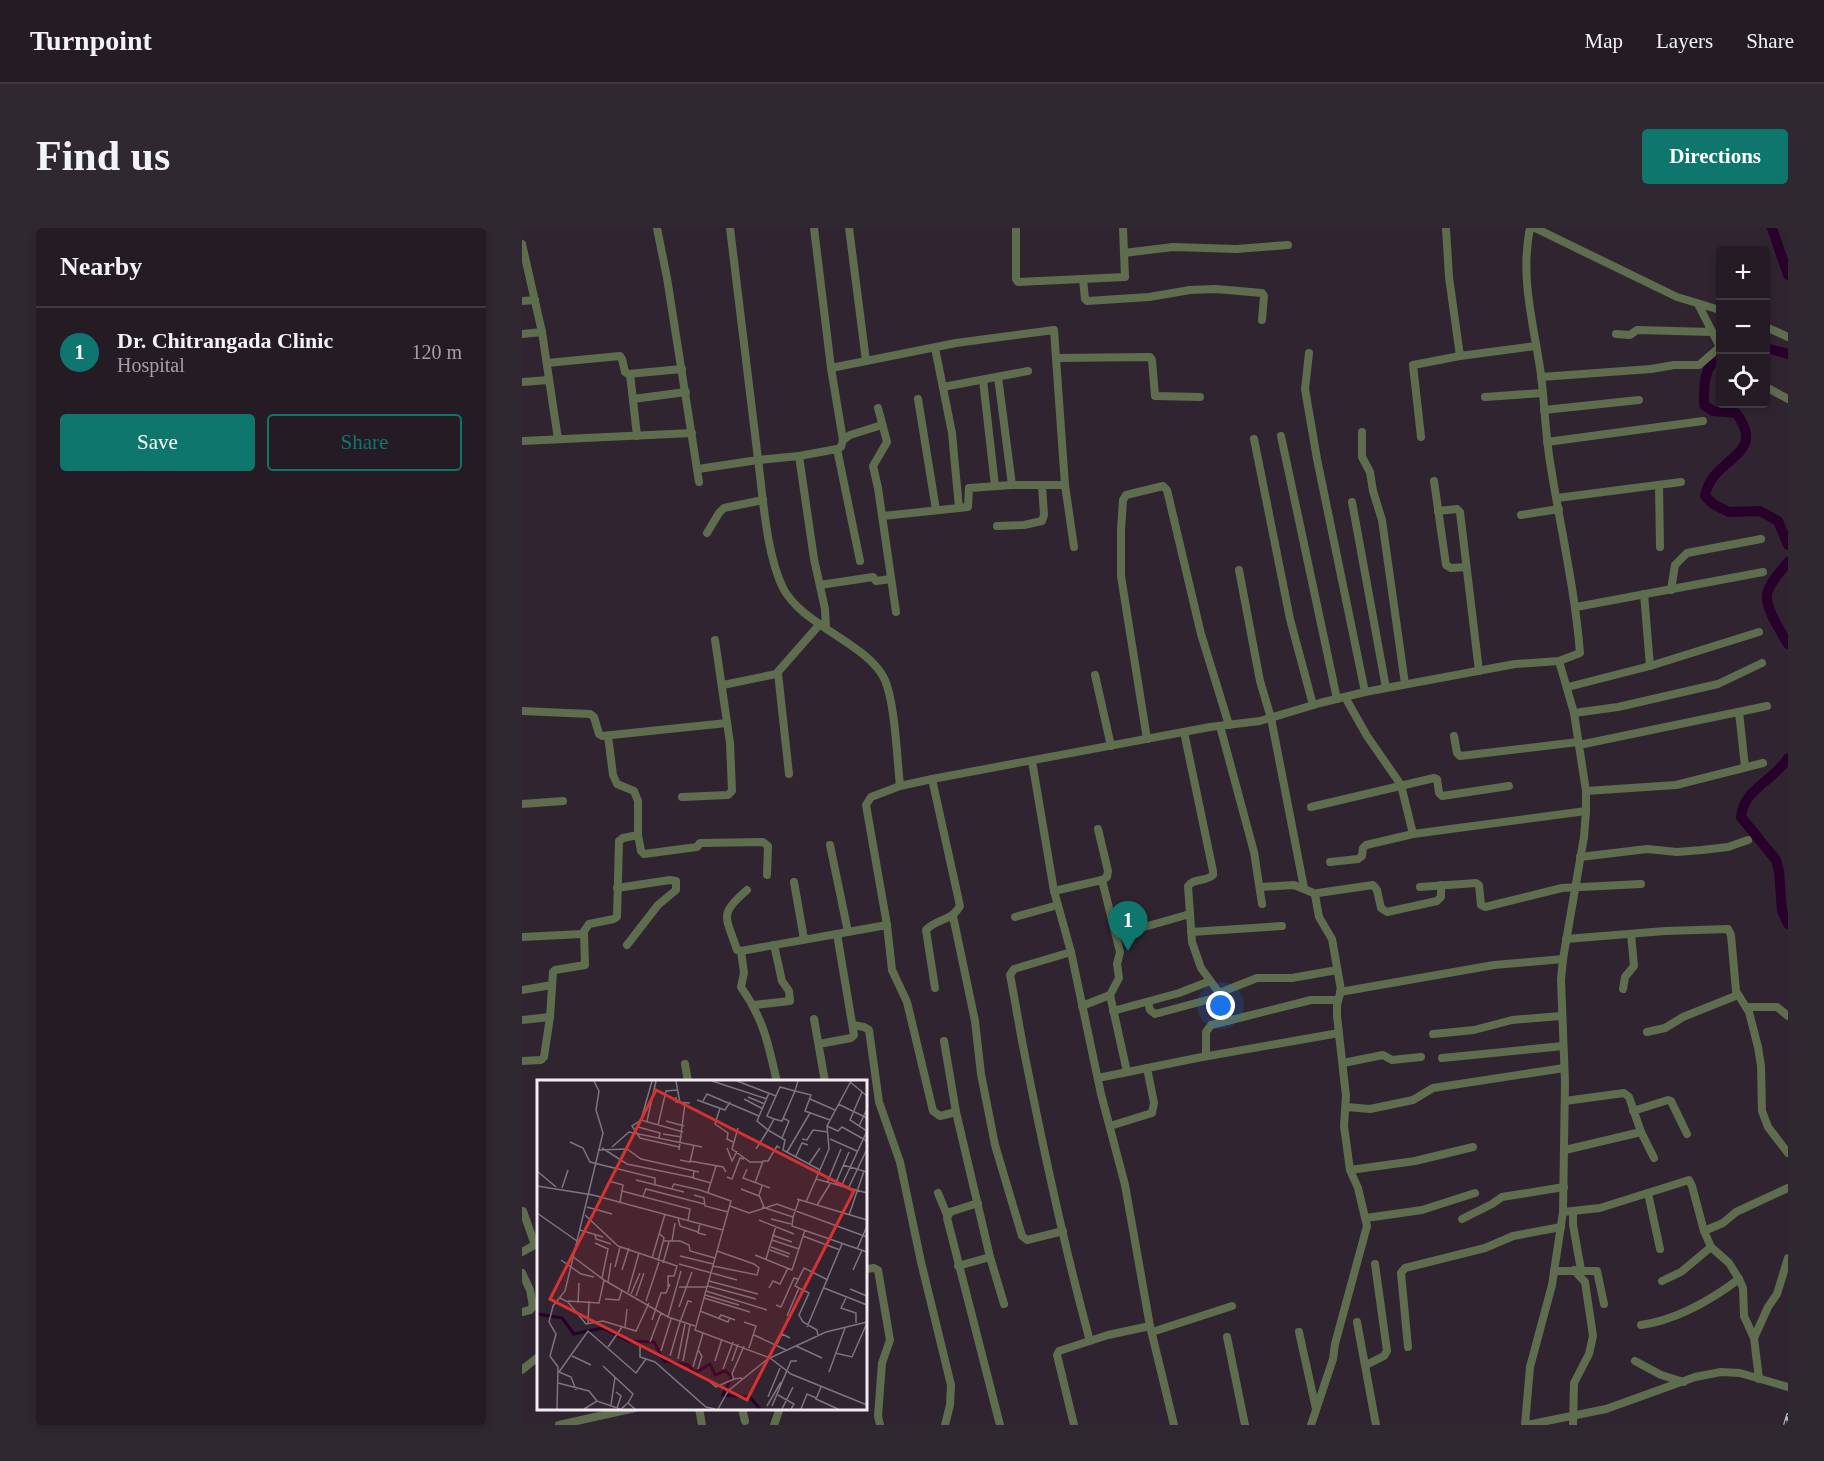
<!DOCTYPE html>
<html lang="en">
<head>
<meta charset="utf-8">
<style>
  body { margin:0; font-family:Georgia,serif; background:#302831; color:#f1f3f6 }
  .controls { position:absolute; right:18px; top:18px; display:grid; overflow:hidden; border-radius:6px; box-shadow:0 3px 9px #0003 }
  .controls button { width:54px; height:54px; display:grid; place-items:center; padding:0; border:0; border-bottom:2px solid #413941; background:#241b24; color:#f1f3f6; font:30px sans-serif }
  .you { position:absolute; left:699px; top:778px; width:21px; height:21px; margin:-15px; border:4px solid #fff; border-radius:50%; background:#1a73e8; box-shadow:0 0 0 9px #1a73e833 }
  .badge { display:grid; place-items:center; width:39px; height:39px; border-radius:50%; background:#0f766e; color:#fff; font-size:20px; font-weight:700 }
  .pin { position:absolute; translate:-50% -50px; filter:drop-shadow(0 2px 3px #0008) }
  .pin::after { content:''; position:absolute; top:32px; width:21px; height:18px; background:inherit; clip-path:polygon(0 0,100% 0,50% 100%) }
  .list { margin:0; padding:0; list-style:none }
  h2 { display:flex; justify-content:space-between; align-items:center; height:78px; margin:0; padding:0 24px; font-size:26px }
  h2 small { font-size:20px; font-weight:400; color:#a3a1a6 }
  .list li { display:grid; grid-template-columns:39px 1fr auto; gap:18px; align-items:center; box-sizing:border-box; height:90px; padding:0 24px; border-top:2px solid #413941 }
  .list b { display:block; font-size:22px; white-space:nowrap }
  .list p { margin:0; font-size:20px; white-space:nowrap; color:#a3a1a6 }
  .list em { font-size:20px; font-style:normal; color:#a3a1a6 }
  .actions { display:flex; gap:12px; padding:18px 24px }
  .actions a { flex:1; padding:14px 0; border:2px solid #0f766e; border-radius:6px; text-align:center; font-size:21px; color:#0f766e }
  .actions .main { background:#0f766e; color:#fff }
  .icon { flex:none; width:33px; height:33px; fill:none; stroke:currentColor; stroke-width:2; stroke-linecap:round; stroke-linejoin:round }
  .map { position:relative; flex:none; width:1266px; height:1197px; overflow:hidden; border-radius:6px }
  header { display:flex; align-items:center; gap:36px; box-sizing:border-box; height:84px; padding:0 30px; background:#241b24; border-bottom:2px solid #413941 }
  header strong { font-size:28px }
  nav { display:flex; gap:33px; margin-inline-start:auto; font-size:21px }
  .intro { display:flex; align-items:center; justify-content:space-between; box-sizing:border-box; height:144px; padding:0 36px }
  h1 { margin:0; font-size:42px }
  .button { padding:15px 27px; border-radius:6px; background:#0f766e; color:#fff; font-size:21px; font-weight:700 }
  main { display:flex; gap:36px; padding:0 36px }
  aside { flex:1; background:#241b24; border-radius:6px; box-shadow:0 3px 9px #0003 }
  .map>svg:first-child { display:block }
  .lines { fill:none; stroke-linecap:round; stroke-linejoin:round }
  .river { stroke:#28012b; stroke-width:10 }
  .minor { stroke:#5e6d4e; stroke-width:8 }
  .rail-casing { stroke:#bab1ba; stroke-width:4 }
  .rail { stroke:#261a26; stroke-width:1.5; stroke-dasharray:4.5; stroke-linecap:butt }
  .inset-river { fill:none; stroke:#28012b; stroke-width:3 }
  .inset-road { fill:none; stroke:#7e747e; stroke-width:1.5 }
  .view { fill:#d73232; fill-opacity:0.15; stroke:#d73232; stroke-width:3 }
  .inset-edge { fill:none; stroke:#f3ebf3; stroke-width:3 }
</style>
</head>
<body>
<header>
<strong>Turnpoint</strong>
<nav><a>Map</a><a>Layers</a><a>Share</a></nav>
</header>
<div class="intro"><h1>Find us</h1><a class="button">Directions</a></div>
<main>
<aside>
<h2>Nearby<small></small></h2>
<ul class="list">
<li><span class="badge">1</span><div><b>Dr. Chitrangada Clinic</b><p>Hospital</p></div><em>120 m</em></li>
</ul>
<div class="actions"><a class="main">Save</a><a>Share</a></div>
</aside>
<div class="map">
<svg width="1266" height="1197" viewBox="0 0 1266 1197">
  <rect width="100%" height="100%" fill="#302430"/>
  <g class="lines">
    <g class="river">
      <polyline points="1250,0 1266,47"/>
      <polyline points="1244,120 1266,126"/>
      <path d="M1198 128C1181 139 1182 158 1182 177L1191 183 1214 185C1247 229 1190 228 1183 268L1191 276 1207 284 1238 283 1256 293 1266 317"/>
      <path d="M1266 334C1259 343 1247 355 1245 367 1243 380 1259 404 1266 416"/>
      <path d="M1266 530C1253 552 1221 561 1219 589L1254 632 1257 643 1260 683 1266 696"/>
    </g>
    <g class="minor">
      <polyline points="135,0 145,50 177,254"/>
      <path d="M208 0C217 77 226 154 236 231 241 269 244 325 261 360 280 397 344 415 362 450 373 473 375 530 378 558"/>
      <polyline points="292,0 309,140 321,212 319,219 315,221 277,228 292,331 303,381 304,400"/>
      <polyline points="327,0 344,133"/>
      <polyline points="494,0 494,51 496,54 603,49 601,0"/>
      <polyline points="924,0 927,49 938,128"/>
      <polyline points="1013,0 1155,69 1198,82"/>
      <polyline points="0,16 20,104 36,211"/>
      <polyline points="602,25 651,19 714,21 766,17"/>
      <polyline points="561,51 563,71 565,73 627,69 668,62 694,61 740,65 742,68 740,92"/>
      <polyline points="0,73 13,72"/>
      <polyline points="1244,99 1266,109"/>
      <polyline points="0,106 20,104"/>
      <polyline points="1094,106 1108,107 1115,102 1190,104"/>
      <polyline points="413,120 430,205 437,280"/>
      <polyline points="787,125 783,161 795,231 843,464"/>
      <polyline points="534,130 628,129 630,132 633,168 678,169"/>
      <polyline points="25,135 98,128 100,131 103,144 106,146 160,141"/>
      <polyline points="309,140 434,115 532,102 543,257 552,319"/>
      <polyline points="108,146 115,208"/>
      <polyline points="476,149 490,257"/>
      <polyline points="1019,149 1129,141 1152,137 1177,137 1198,119 1176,76"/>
      <polyline points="461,152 473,258"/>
      <polyline points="0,154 27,152"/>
      <polyline points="421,159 506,143"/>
      <polyline points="1244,159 1266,171"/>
      <polyline points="963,169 1020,165"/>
      <polyline points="111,171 164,164"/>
      <polyline points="396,171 414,282"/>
      <polyline points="356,180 365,214 351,238 356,260 374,384"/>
      <polyline points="1022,182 1117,172"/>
      <polyline points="840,204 840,229 848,244 851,263 860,292 883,456"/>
      <polyline points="759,208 815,471"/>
      <polyline points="899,209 891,137 938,128 1014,118"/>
      <polyline points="732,211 768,391 791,477"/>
      <polyline points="321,212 328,207 360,197"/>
      <polyline points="0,213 170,205"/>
      <polyline points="1025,214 1181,193"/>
      <polyline points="315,221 338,333"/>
      <polyline points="176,241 236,232 277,228"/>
      <polyline points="912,253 924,337 929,340 944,339"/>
      <polyline points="1137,257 1138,319"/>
      <polyline points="1035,270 1159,254"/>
      <polyline points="830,274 864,460"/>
      <polyline points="916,283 935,281 938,284 957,443"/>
      <polyline points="999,287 1037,281"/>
      <polyline points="361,288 446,279 447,260 490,257 543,257"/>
      <polyline points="475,298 502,297 520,293 522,287 520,257"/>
      <polyline points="185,305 197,285 202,280 241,272"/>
      <polyline points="717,342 738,453 749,490 782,660"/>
      <polyline points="298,357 351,349 354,353 369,351"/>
      <polyline points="1149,362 1153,337 1165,325 1239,311"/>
      <polyline points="1122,366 1128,438"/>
      <polyline points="1054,379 1241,344"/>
      <polyline points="256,445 267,546"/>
      <polyline points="573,447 589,518"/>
      <polyline points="201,457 254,446 298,396"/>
      <polyline points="1046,459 1128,438 1237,404"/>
      <polyline points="823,469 845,508 879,557 891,606"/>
      <polyline points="0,483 68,486 72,489 77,506 80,508 205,495"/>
      <polyline points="1217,484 1223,539"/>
      <polyline points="1052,485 1096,479 1196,456 1240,435"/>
      <polyline points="698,498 732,624 740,676"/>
      <path d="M662 504 691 643V647C684 654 671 650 666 658L670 714 679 740 706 777 705 793"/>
      <polyline points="932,508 935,525 938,528 1056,514"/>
      <polyline points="625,511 599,348 599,302 601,272 604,267 641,258 645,262 679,406 707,497"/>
      <polyline points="1057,517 1245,478"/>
      <polyline points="510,533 532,663 549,724 579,866 603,957 628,1098 652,1197"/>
      <path d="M410 551 438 678C429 694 415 690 404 702L413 760"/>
      <polyline points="1064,563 1154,557 1241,535"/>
      <polyline points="160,569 206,567 210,563 208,515 193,412"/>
      <polyline points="0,576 41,573"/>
      <polyline points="789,579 912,550 915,551 917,565 920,568 987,558"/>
      <polyline points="116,607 119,623 122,626 175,619 178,615 241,614 246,618 245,647"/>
      <polyline points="308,617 326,704"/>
      <polyline points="1058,629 1125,621 1155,624 1180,622 1206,619 1226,612"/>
      <polyline points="808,634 836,631 840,628 841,620 844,617 891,606 1064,583"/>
      <polyline points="272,654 282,711"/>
      <polyline points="738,659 772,657 794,666"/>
      <polyline points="898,659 954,655 957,657 959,677 963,679 1040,660 1119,656"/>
      <polyline points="95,660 148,652 154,653 154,662 136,677 105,717"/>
      <path d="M225 662C196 687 204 688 215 722L219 723 222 745 219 759C242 792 246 815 255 854"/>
      <polyline points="532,663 580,652 585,649 586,643 576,601"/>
      <polyline points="431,688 453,793 459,846 473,917 500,1008 505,1012 541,1003"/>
      <polyline points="493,689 536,677"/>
      <polyline points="669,704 760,698"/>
      <polyline points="594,707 668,686"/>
      <polyline points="0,709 60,706 67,696 92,691 95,689 97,613 101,610 116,607 116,573 112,563 95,556 91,547 86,508"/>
      <polyline points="1044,711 1143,703 1206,701 1209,707 1214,763 1227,784 1236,819 1239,838 1240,883 1246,899 1266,925"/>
      <polyline points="219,723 365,697"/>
      <path d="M549 724 492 741 488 747C493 772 497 798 502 823 521 920 542 1018 568 1113"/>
      <polyline points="1101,761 1103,749 1112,738 1109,706"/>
      <polyline points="0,762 30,757"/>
      <polyline points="818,764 972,737 1041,731"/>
      <polyline points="697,765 735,750 770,750 815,742"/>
      <polyline points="588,767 605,844"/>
      <polyline points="626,774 628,782 633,786 700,768"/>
      <polyline points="232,777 268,773 267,763 260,753 252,717"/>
      <polyline points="560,778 588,767 597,750 595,736 598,724 580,652"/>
      <polyline points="1224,779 1255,779 1266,788"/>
      <polyline points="591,783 657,765 688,753"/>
      <polyline points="292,791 303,854"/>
      <polyline points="0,792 28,789"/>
      <polyline points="331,797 342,799 347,802 357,874 378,934 399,1034 429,1157 428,1177 423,1197"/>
      <polyline points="1125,804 1143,800 1161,789 1216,767"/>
      <polyline points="911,806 952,802 990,792 1039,788"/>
      <polyline points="422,813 434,884 468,1029 482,1076"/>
      <polyline points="297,816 329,810 332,807 315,706"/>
      <polyline points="684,828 684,804 689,797 789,772 816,772"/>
      <polyline points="920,830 1041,818"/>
      <polyline points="0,833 19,832 22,829 28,789 31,744 33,742 63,737 62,704"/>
      <polyline points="821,835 861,827 870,832 899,829"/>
      <polyline points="163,836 166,854"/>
      <polyline points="576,850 675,830 817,805"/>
      <polyline points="1043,873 1102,865 1107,869 1119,904 1132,930"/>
      <polyline points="824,879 848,881 891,872 911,860 1042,840"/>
      <polyline points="1111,883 1146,872 1149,873 1165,906"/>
      <path d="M434 884 418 888 411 883 385 774 370 742 365 697 344 577 349 569 378 558 410 551 688 499 738 493 798 475 843 464 993 436 1037 433 1058 425C1053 363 1039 302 1029 240 1023 207 1023 174 1018 140 1011 94 998 48 1008 0"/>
      <polyline points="588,898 630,885 632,875 625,840"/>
      <polyline points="1043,922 1119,904"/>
      <polyline points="828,942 893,933 951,919"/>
      <polyline points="416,965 425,987"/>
      <polyline points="1126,965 1138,1021"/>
      <polyline points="456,975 428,984 425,990 478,1197"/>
      <polyline points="1,983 13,1017"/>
      <polyline points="1041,984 1078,980 1167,952 1170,958 1182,1003 1189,1019 1207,1035 1217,1051 1221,1060 1222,1088 1232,1110"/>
      <polyline points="1051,984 1051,997 1059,1042"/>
      <polyline points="844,990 900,982 953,965"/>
      <polyline points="940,991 970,976 980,969 1042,959"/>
      <polyline points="1182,1003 1201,995 1214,984 1266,960"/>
      <polyline points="0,1024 16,1015"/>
      <polyline points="436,1038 468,1029"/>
      <polyline points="344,1041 352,1040 356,1042 368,1112 360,1135 356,1188 358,1197"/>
      <polyline points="1032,1043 1075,1043 1082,1076"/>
      <polyline points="0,1045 8,1062 11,1078 8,1082 0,1084"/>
      <polyline points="1140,1053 1159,1044 1189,1019"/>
      <polyline points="835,1094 854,1197"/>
      <path d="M1119 1097C1154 1092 1189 1072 1217 1051"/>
      <polyline points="630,1104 710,1078"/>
      <polyline points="777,1104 794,1181"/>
      <polyline points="705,1109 723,1197"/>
      <polyline points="886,1119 879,1045 883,1040 963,1020 991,1008 1039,999"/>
      <polyline points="1113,1133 1139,1147 1162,1154"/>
      <polyline points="844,1137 862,1128 865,1123 853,1036"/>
      <polyline points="0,1142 16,1129"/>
      <polyline points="1237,1151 1232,1110 1246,1079 1255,1066 1266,1030"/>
      <polyline points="177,1180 180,1197"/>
      <polyline points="220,1180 223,1193"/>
      <polyline points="37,1197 113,1180"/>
      <polyline points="252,1197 258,1180"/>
      <polyline points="552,1197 535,1127 537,1123 586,1107 628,1098"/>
      <polyline points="789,1197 811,1131 813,1116 845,998 836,960 828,942 822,898 824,868 815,788 815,777 819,762 810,711 797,689 793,667 796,665 851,657 855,662 859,680 865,684 915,673 919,669 919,657"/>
      <polyline points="1003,1197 1008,1139 1030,1057 1041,984 1043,854 1039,752 1041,731 1062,609 1064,583 1064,563 1052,485 1037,433"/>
      <polyline points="1005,1197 1084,1181 1173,1149 1199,1144 1218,1145 1266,1159"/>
      <polyline points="1051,1197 1052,1155 1067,1126 1071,1108 1063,1054 1052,1042"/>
    </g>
    <g class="rail-casing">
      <polyline id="rail" points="1263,1197 1266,1187"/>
    </g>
    <use href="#rail" class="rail"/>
  </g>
  <g transform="translate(15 852)">
    <rect width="330" height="330" fill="#302430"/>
    <path class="inset-river" d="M0 234 25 238 37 254 65 248 92 261 117 262 127 281 151 285 158 293 173 284 178 295 188 291 195 296 186 315 213 317 223 329"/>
    <path class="inset-road" d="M139 1 143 23M175 1 230 19M200 1 239 16M312 1 330 16M232 13 220 41 231 50 237 39 230 36 243 7 258 11 261 1M139 17V22L153 23M211 17 228 24M207 19 226 29M273 19 298 30M160 20 188 30 193 22M166 21 170 14 222 36M301 24 330 38M183 28 178 44 191 53 190 59 196 62M237 39 245 41 258 11 274 15 268 31 293 40M104 40 115 1M110 41 119 1M129 41 147 46M121 45 129 11 140 10M290 46 301 51 305 47 330 61M322 46 330 29M101 47 123 53 122 58M201 48 195 69 213 82H226M126 54 145 57M245 58 252 41 246 38M265 59 270 60 276 50 291 52M293 59 320 71M33 62 46 68 53 82 118 98V104M75 67 92 52 165 67M142 67 103 58 95 46 104 40 146 52M65 68 90 84 158 98M190 68 195 81 200 71M219 69 231 50 248 60 246 70 283 90M61 70 90 69 104 79 162 92M142 70 148 23M250 72 273 33M259 76 265 63 271 65M143 80 153 82 157 65M153 81 186 87 189 92M272 84 283 68M306 85 330 92M210 89 206 98 233 108M0 91 19 107M157 91 156 98 174 103M190 97 195 99 203 78 207 79M279 99 330 113M99 100 147 112M72 101 86 105 83 122M218 103 226 81H231L240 66 243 68M290 103 304 69M298 105 312 72M0 106 56 115 186 150M225 106 222 115 227 127M304 107 330 51 313 40 325 12M25 108 31 90M135 108 137 104 163 110 194 121 158 250 233 278 289 252 330 242M204 109 222 116M311 109 330 69M85 111 153 129 151 141M171 112 179 86M157 115 167 118 168 126 191 132M106 116 109 109 167 124M260 119 330 140M269 122 292 69 290 46 314 1M280 125 293 104M193 126 212 133 240 124 330 157M50 127 75 134M225 127 256 137 255 146 330 172M0 133 40 161M48 135 81 166 140 186 137 196H131V207M312 135 327 91M256 137 262 120M141 138 143 146 161 152M234 139 254 144M222 140 257 154M163 143 161 153 169 155M43 150 66 157M58 154 59 159 74 164M235 155 255 162M266 156 303 170M235 160 262 169M127 161H143L152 165 153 171 178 178M135 161 138 143M58 163 71 169 65 198M234 167 253 174M320 169 330 146M233 170 252 177M218 175 255 190 268 150M35 176 67 200 131 237 158 246M143 176 176 184M115 178 128 134M229 179 239 146M24 180 44 194 57 197M121 181 127 158 123 154M126 183 132 162M142 184 200 200M176 186 220 195 222 188 217 184 180 171M78 187 83 167M85 190 92 168M316 190 325 170M172 201 221 214M71 202 74 183M171 206 219 219M142 207H170M232 208 236 201 243 204 251 188M287 208 330 225M313 209 330 216M169 211 230 230M91 212 102 173M94 214 103 193M168 215 202 225M99 216 107 193M23 218 31 222 49 244 66 241 99 251 112 223M167 218 213 232M309 218 304 228 319 233V243M68 219 82 220 85 210M31 221 62 223 67 200M109 221 122 182M41 223 42 203M239 225 244 227 257 198 261 199M142 227 155 192M163 231 191 242 193 238M250 236 262 208M131 237 144 191M182 238 184 235 198 240M115 240 124 213H129L133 204M143 242 151 221 155 222M207 242 219 246 212 268M51 243 52 221M88 247 90 229M270 247 305 164M217 255 249 270M281 256 280 250 266 242 262 235 272 213 258 206 267 188 291 200M113 262 124 233M240 264 245 254 253 258M103 266V277L118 282 169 327 178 329M259 266 285 278M71 267 85 247M161 270 165 276 161 289M124 271 134 239M298 273 315 277 330 243M35 276 54 285M133 276 143 242M233 278 254 294 330 325M141 279 148 244M146 281 153 245M178 281 185 259M195 281 201 264M66 286 96 314 91 323M156 287 166 253M186 289 196 262M22 292 51 251 99 293 109 279M22 292 34 297 39 310M292 292 308 248M205 298 197 299 195 294 207 266M173 302 179 307 197 299M21 303 52 311 60 321M284 307 279 319 301 329M79 312 84 316 80 328M241 315 257 324 254 329M231 317 243 288M74 325 78 297M230 326 244 302M235 326 254 281H260M20 329 21 287 13 276 19 254 12 242 16 226 28 211 66 53 59 30 62 11 57 1M47 329 60 321 83 329M84 329 91 323 98 329M181 329 191 311 233 277M245 329 256 307M264 329 270 314 279 318"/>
    <path class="view" d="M119 10 317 111 210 320 13 219Z"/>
    <rect width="330" height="330" class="inset-edge"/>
  </g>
</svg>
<div class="controls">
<button>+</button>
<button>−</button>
<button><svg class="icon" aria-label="locate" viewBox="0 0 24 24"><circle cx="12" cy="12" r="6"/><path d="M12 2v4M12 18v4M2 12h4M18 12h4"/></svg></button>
</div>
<div class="you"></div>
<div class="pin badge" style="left:606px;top:723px">1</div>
</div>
</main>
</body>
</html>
